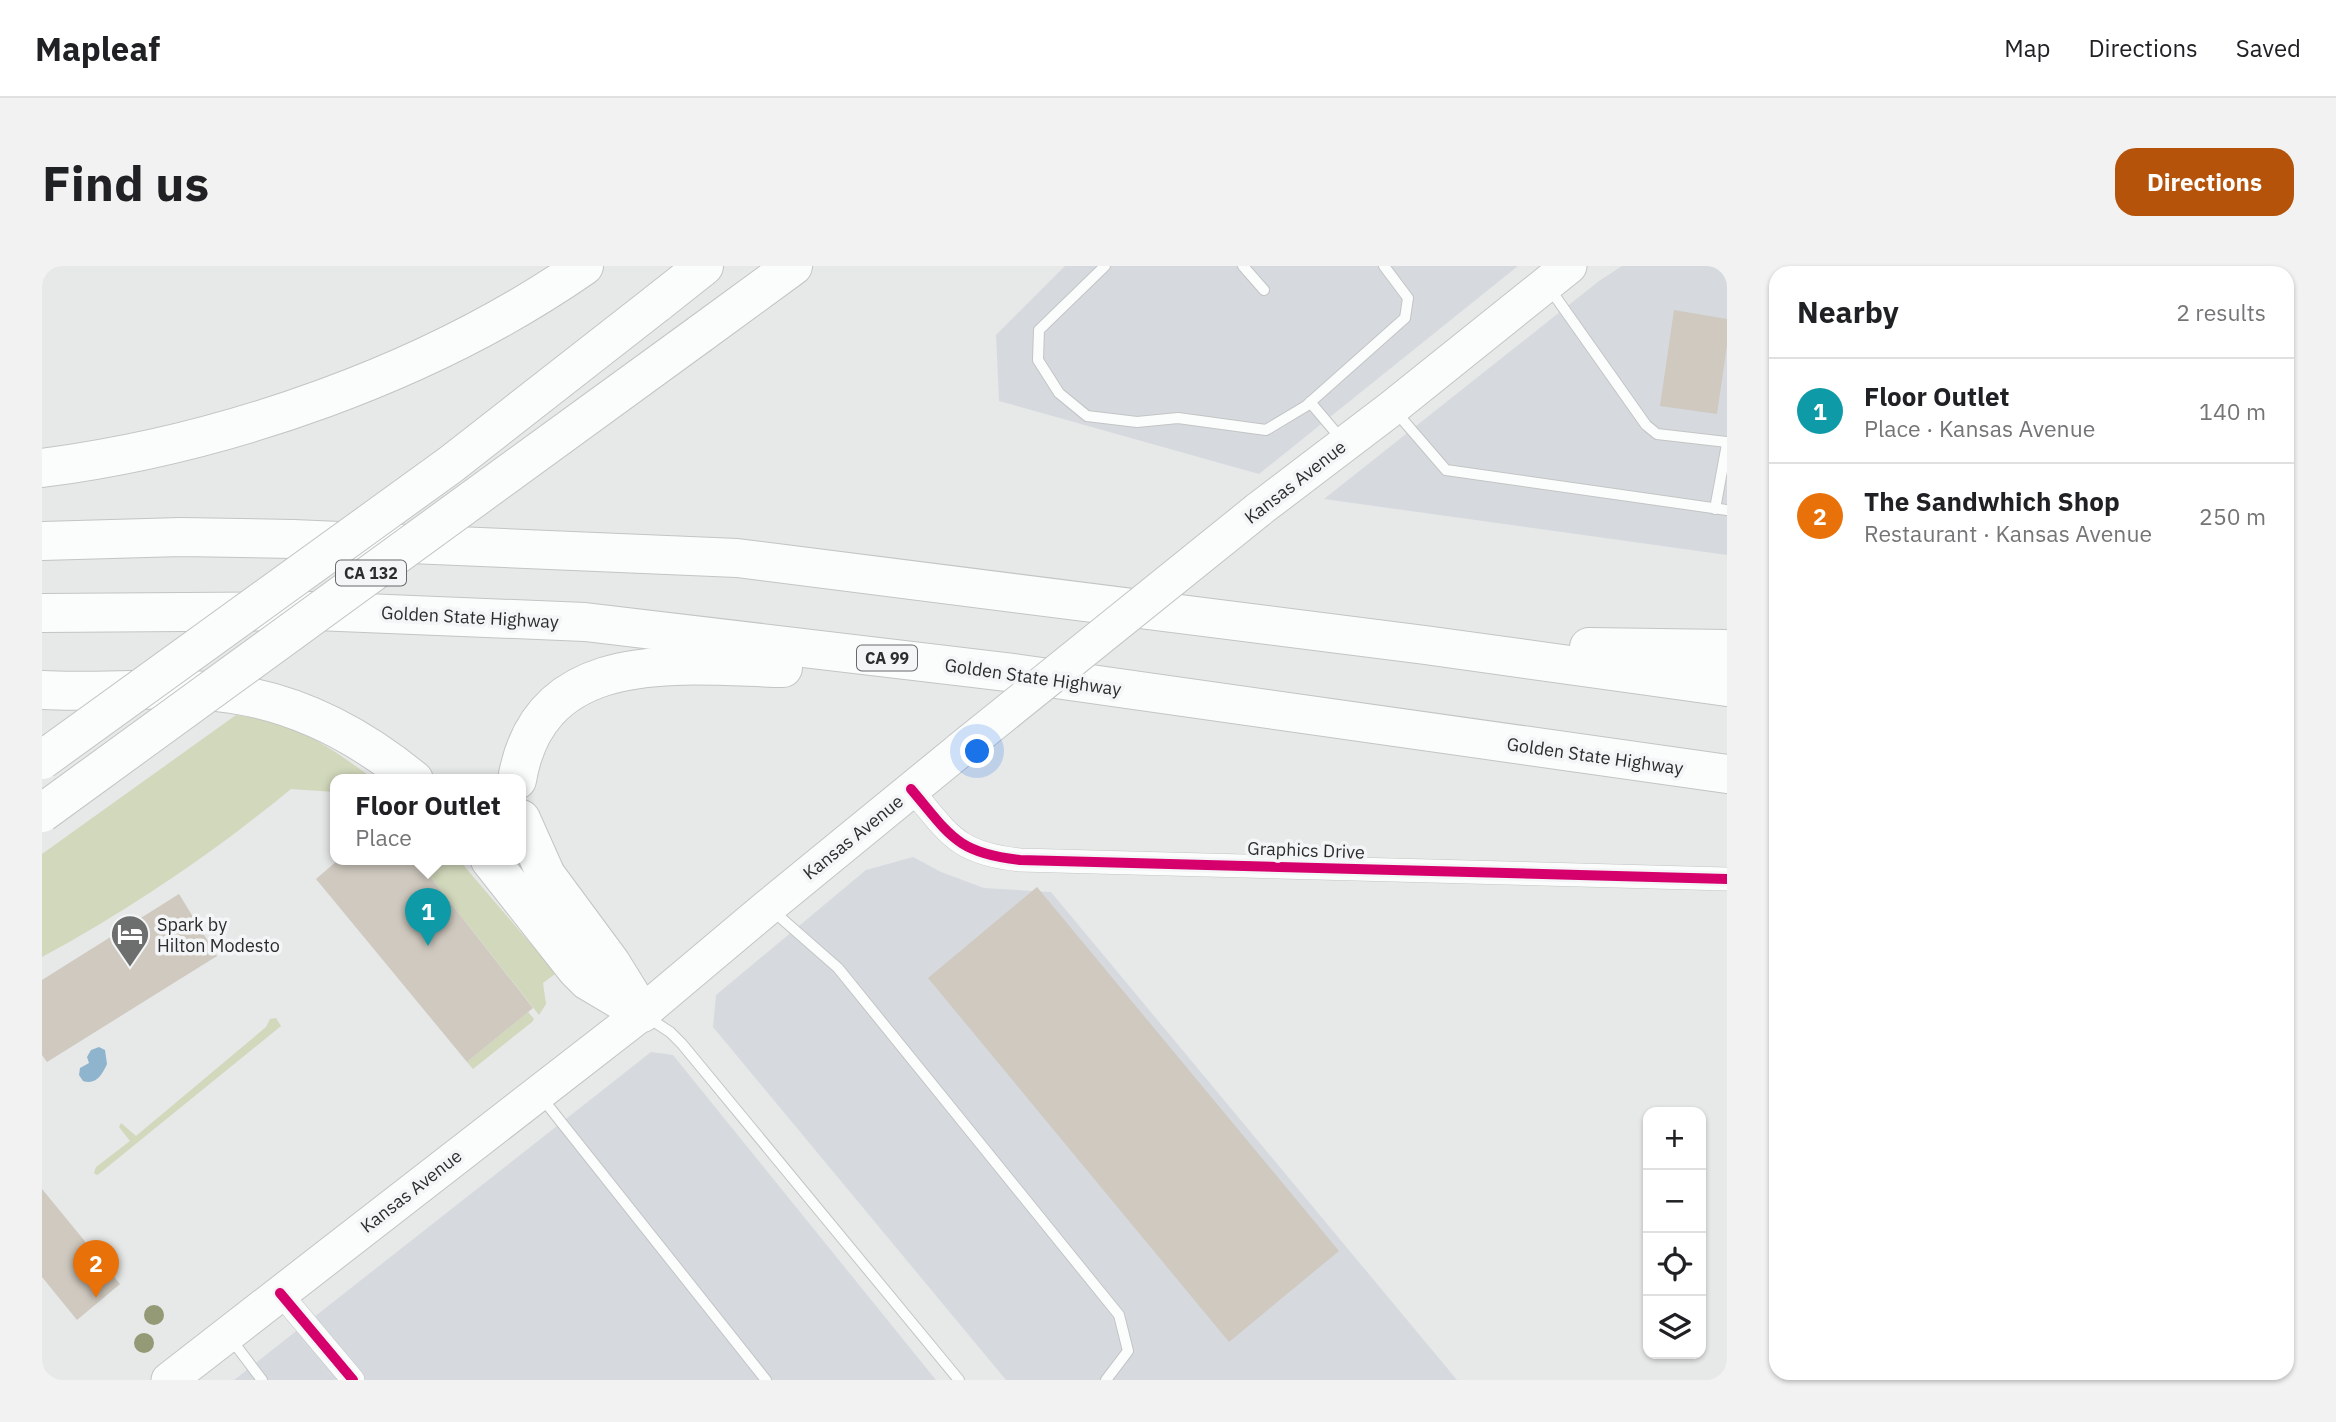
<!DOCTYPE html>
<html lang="en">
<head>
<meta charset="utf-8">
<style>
  body { margin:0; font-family:"IBM Plex Sans",sans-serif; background:#f2f2f2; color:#202124 }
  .controls { position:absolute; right:21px; bottom:21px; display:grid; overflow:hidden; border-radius:14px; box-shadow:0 2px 5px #0004 }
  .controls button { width:63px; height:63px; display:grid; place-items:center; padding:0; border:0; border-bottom:2px solid #e0e0e0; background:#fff; color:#202124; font:35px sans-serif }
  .you { position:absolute; left:936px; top:486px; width:24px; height:24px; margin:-18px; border:5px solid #fff; border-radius:50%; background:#1a73e8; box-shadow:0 0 0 10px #1a73e833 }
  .badge { display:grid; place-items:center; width:46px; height:46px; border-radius:50%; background:#b45309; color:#fff; font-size:23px; font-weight:700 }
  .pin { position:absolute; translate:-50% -58px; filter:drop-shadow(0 2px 4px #0008) }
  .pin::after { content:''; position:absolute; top:37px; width:24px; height:21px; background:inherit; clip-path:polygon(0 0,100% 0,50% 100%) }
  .popup { position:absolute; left:288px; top:508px; width:196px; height:91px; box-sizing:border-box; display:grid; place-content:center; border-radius:14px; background:#fff; filter:drop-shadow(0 2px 5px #0005); font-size:23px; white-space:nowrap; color:#757577 }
  .popup b { font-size:26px; color:#202124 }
  .popup::after { content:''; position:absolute; left:50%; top:100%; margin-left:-14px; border:14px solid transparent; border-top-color:#fff }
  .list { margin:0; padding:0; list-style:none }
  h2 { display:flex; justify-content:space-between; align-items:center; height:91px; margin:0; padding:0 28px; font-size:30px }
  h2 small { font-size:23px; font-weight:400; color:#757577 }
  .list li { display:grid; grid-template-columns:46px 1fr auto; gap:21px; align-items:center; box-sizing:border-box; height:105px; padding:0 28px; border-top:2px solid #e0e0e0 }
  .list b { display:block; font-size:26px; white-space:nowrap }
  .list p { margin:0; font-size:23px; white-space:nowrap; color:#757577 }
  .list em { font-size:23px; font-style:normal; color:#757577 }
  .icon { flex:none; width:38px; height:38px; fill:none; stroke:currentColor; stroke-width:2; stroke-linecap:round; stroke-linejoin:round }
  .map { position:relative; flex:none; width:1685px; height:1114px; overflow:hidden; border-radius:21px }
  header { display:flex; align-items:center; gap:42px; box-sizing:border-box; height:98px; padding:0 35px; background:#fff; border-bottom:2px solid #e0e0e0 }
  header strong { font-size:33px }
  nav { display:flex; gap:38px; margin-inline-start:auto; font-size:24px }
  .intro { display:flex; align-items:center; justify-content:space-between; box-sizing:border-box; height:168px; padding:0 42px }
  h1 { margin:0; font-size:49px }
  .button { padding:18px 32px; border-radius:21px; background:#b45309; color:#fff; font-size:24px; font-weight:700 }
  main { display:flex; gap:42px; padding:0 42px }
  aside { flex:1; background:#fff; border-radius:21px; box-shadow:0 2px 5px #0004 }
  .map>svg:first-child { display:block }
  .built { fill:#d6dadf }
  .green { fill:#d1d8bb }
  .water { fill:#8fb4ce }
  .building { fill:#cfc9bf }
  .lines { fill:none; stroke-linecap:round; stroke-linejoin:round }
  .service-casing { stroke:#c3c4c4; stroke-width:12 }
  .minor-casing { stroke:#c3c4c4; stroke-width:24 }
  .primary-casing { stroke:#c3c4c4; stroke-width:37 }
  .motorway-casing { stroke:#c3c4c4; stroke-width:40 }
  .service { stroke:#fbfcfc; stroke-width:10 }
  .minor { stroke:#fbfcfc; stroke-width:23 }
  .primary { stroke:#fbfcfc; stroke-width:35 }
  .motorway { stroke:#fbfcfc; stroke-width:38 }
  .primary-bridge-casing { stroke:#c3c4c4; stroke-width:37; stroke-linecap:butt }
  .motorway-bridge-casing { stroke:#c3c4c4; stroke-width:40; stroke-linecap:butt }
  .primary-bridge { stroke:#fbfcfc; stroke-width:35 }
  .motorway-bridge { stroke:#fbfcfc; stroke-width:38 }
  .cycleway-casing { stroke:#f3f5f7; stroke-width:15 }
  .cycleway { stroke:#d6006c; stroke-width:10 }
  .tree { fill:#949a76 }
  .labels { text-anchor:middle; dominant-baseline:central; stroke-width:7; stroke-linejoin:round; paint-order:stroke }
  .shield { fill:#f3f5f7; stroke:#68696a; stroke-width:2 }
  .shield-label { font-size:16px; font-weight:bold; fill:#2c2d2d }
  .street-label { font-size:18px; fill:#2c2d2d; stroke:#f3f5f7 }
  .poi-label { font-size:18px; fill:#2c2d2d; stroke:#f3f5f7; text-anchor:start }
</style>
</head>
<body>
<header>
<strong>Mapleaf</strong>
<nav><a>Map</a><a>Directions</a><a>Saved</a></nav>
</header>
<div class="intro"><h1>Find us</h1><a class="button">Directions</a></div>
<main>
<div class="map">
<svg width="1685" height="1114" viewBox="0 0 1685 1114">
  <rect width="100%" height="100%" fill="#e7e8e8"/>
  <g class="built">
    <polygon points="1023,0 1476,0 1217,208 957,135 954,69"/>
    <polygon points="1580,0 1685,0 1685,289 1282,233 1557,15"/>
    <polygon points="871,591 899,606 942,622 1009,626 1415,1114 964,1114 671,761 674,729 824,604"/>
    <polygon points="609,786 631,789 894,1114 192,1114"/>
  </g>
  <g class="green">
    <path d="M194 449C208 451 223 453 237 458 272 469 304 493 333 514H293V526L249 523C171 587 89 643 0 691V588Z"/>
    <polygon points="375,594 417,594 505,697 513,708 501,717 504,738 497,749"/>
    <polygon points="486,746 492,753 490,756 431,803 425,796"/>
    <polygon points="234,752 239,760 58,907 55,909 52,907 54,901 88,875 77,861 79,857 94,870 224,761 228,753"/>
  </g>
  <path class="water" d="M57 781 63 784 65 798C60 809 54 819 41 815L37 809 38 802 47 797 45 791 49 784Z"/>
  <g class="building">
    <polygon points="1632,44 1685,53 1685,79 1675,148 1618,140"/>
    <polygon points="296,594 375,594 491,742 425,796 274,613"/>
    <polygon points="995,621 1297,985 1187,1076 886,712"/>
    <polygon points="137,628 175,690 5,796 0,789 0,714"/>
    <polygon points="0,923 78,1018 35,1054 0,1011"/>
  </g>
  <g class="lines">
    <g class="service-casing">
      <g id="service">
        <polyline points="1063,0 997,64 996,94 1017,127 1045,150 1095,156 1136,152 1224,164 1264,140 1363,52 1366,32 1342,0"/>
        <polyline points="1201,0 1222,24"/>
        <polyline points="1508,23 1604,159 1615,168 1685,176"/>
        <polyline points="1268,136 1301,175"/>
        <polyline points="1354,146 1404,204 1685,244"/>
        <polyline points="1673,243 1685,178"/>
        <polyline points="731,645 796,702 1077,1049 1086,1085 1064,1114"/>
        <polyline points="605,751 628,766 640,778 917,1114"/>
        <polyline points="500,832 724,1114"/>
        <polyline points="189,1073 220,1114"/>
      </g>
    </g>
    <g class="minor-casing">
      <g id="minor">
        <path d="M869 523C908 569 914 587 978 594L1685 613"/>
        <polyline points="238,1027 311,1114"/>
      </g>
    </g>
    <g class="primary-casing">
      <g id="primary">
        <polyline points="1216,244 1350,142 1527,0"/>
        <polyline points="127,1114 600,747 726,641 918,484"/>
      </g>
    </g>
    <g class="motorway-casing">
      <g id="motorway">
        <polyline points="614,38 662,0"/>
        <polyline points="658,68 751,0"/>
        <path d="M0 202C185 178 388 107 542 0"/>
        <polyline points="0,275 139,271 251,273 695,292 1383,379 1685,421"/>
        <polyline points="0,347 274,345 543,356 964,406 1685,508"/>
        <polyline points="1547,381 1685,383"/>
        <path d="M0 424C66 428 137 417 202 430 266 442 322 473 372 514"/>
        <path d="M475 514C498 378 639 400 741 402"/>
        <polyline points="479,553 504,609 569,697 600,747"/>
        <polyline points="448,594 534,703 546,715 595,744"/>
      </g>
    </g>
    <use href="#service" class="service"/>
    <use href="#minor" class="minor"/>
    <use href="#primary" class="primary"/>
    <use href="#motorway" class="motorway"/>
    <g class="primary-bridge-casing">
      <polyline id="primary-bridge" points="918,484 1216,244"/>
    </g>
    <g class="motorway-bridge-casing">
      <g id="motorway-bridge">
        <polyline points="0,494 408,199 614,38"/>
        <polyline points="0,547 658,68"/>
      </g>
    </g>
    <use href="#primary-bridge" class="primary-bridge"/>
    <use href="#motorway-bridge" class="motorway-bridge"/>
    <g class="cycleway-casing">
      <g id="cycleway">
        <path d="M869 523C908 569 914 587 978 594L1685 613"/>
        <polyline points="238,1027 311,1114"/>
      </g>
    </g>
    <use href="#cycleway" class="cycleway"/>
  </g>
  <g class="tree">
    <circle cx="112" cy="1049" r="10"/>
    <circle cx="102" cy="1077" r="10"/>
  </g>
  <defs>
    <g id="hotel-pin" transform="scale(2.0125)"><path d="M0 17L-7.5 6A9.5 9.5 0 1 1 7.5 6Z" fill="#6d6e6e" stroke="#f3f5f7"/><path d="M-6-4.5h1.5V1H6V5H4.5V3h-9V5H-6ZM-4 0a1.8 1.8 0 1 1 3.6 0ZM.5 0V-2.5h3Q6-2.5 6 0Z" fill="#fff"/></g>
  </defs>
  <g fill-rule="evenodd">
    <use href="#hotel-pin" x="88" y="668"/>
  </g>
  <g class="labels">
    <g class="shield">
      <rect x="294" y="294.5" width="70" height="25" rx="5"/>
      <rect x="815" y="379.5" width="60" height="25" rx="5"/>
    </g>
    <g class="shield-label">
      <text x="329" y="307">CA 132</text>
      <text x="845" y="392">CA 99</text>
    </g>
    <g class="street-label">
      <text transform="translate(1253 216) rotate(-38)">Kansas Avenue</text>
      <text transform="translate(428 351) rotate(3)">Golden State Highway</text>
      <text transform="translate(991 411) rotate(8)">Golden State Highway</text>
      <text transform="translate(1553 490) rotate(8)">Golden State Highway</text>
      <text transform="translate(811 571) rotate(-39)">Kansas Avenue</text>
      <text transform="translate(1264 584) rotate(2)">Graphics Drive</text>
      <text transform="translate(369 925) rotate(-38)">Kansas Avenue</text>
    </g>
    <g class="poi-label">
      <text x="115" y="658">Spark by<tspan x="115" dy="21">Hilton Modesto</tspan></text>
    </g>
  </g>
</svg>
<div class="controls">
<button>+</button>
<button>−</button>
<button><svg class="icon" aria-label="locate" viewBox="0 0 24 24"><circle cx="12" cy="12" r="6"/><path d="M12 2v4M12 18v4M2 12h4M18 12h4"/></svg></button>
<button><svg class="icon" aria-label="layers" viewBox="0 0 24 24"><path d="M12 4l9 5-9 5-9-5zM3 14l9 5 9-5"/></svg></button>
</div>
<div class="you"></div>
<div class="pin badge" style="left:386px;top:680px;background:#0f9aa8">1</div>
<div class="popup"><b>Floor Outlet</b>Place</div>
<div class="pin badge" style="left:54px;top:1032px;background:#e8710a">2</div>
</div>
<aside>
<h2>Nearby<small>2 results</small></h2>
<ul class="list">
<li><span class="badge" style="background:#0f9aa8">1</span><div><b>Floor Outlet</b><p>Place · Kansas Avenue</p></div><em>140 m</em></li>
<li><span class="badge" style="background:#e8710a">2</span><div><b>The Sandwhich Shop</b><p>Restaurant · Kansas Avenue</p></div><em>250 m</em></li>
</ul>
</aside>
</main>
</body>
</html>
